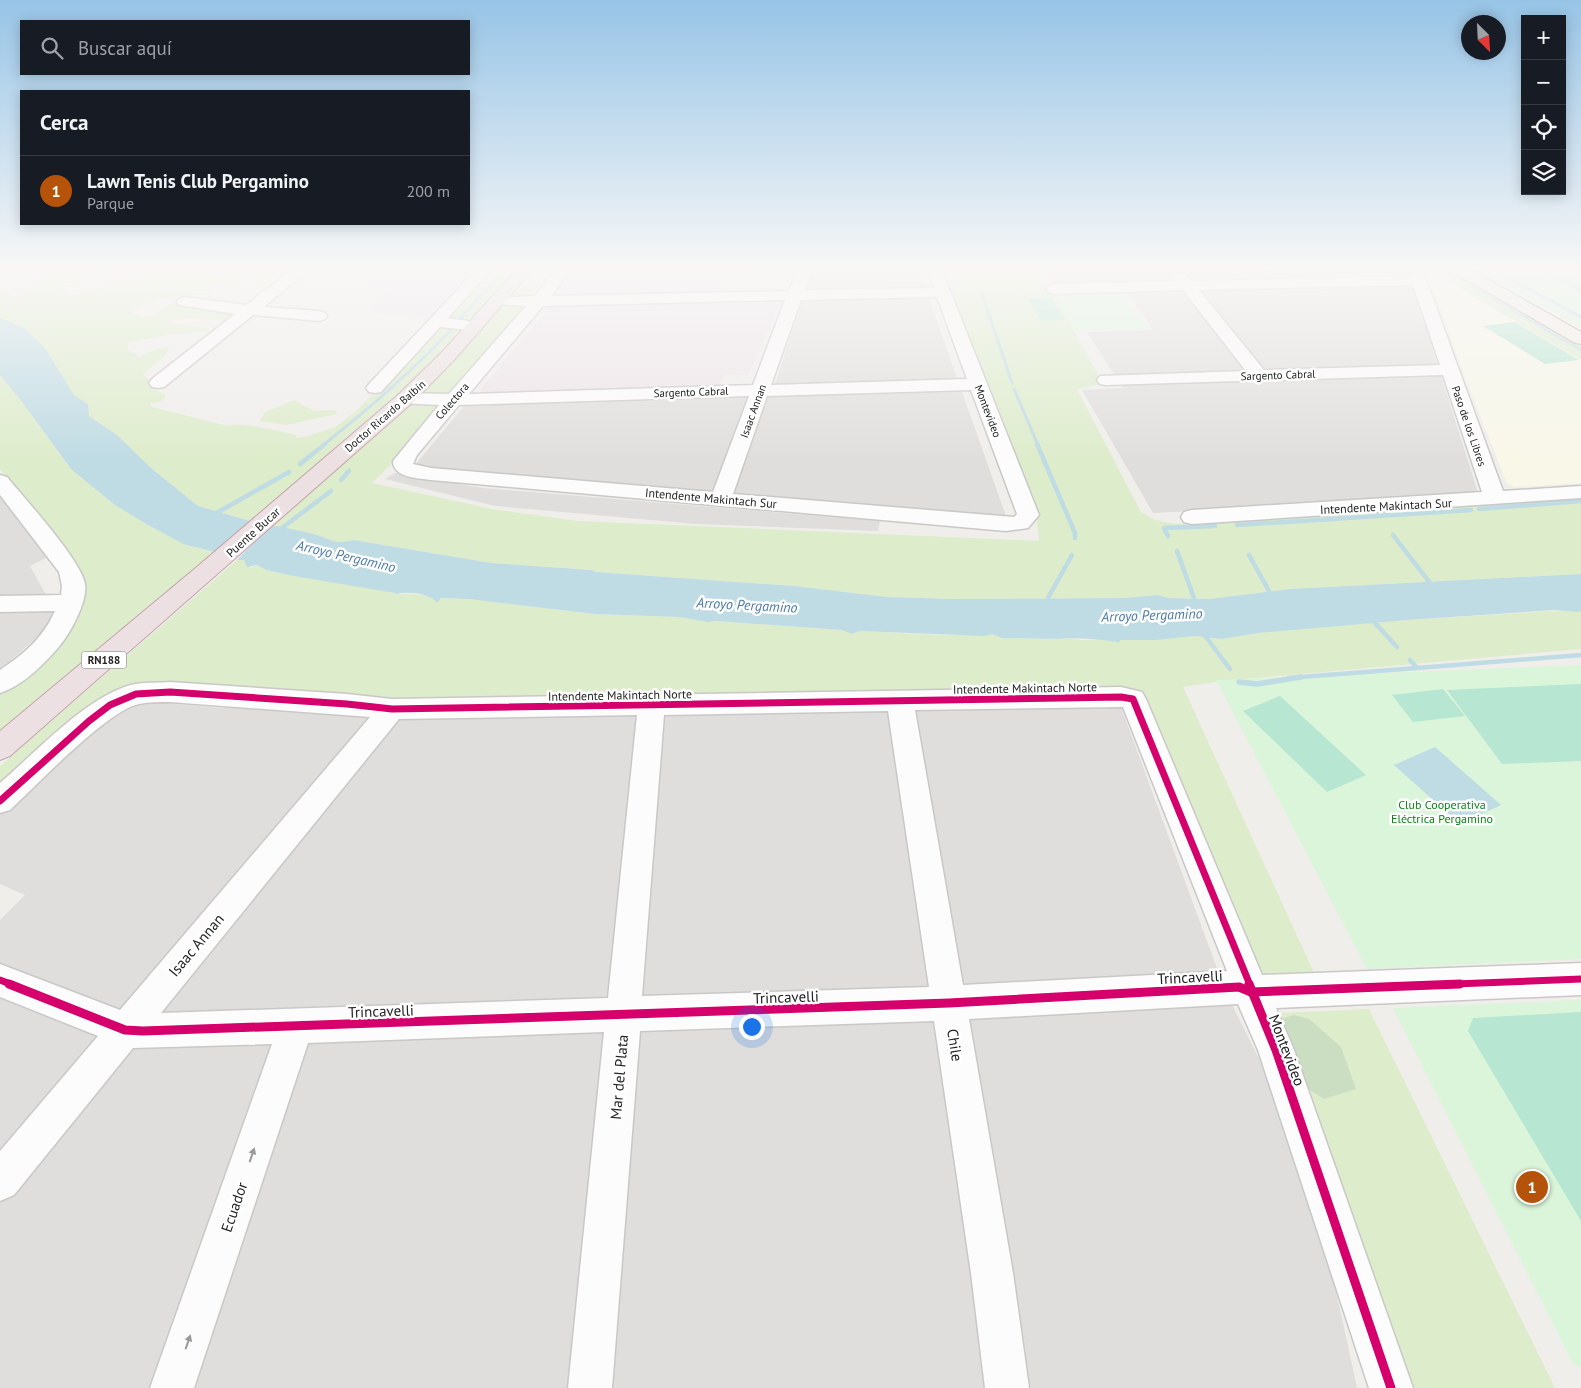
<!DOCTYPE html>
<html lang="es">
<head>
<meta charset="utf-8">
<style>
  body { margin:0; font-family:"PT Sans",sans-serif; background:#20242c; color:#f1f3f6 }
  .controls { position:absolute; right:15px; top:15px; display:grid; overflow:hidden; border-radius:0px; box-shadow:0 2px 12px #0003 }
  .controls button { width:45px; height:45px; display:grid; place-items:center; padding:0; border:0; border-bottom:1px solid #363941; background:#171b24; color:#f1f3f6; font:25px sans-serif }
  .compass { position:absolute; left:1461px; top:15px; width:45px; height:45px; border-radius:50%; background:#171b24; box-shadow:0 2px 12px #0003; rotate:156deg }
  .you { position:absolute; left:751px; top:1026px; width:18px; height:18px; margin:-12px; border:4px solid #fff; border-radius:50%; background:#1a73e8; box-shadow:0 0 0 8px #1a73e833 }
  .badge { display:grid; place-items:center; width:32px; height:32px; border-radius:50%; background:#b45309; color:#fff; font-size:16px; font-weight:700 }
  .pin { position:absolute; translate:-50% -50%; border:2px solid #fff; box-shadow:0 1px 5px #0006 }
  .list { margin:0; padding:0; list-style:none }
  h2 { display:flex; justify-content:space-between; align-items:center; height:65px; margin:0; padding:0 20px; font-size:21px }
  h2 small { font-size:16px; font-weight:400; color:#9ea1a6 }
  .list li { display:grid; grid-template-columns:32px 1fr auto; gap:15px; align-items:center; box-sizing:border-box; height:70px; padding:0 20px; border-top:1px solid #363941 }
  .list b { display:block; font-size:19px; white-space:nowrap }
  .list p { margin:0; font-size:16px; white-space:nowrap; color:#9ea1a6 }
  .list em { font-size:16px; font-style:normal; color:#9ea1a6 }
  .icon { flex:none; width:28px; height:28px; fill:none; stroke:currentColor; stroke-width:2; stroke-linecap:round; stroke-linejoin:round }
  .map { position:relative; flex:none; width:1581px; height:1388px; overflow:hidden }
  .search { position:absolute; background:#171b24; box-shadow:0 2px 12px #0003; left:20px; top:20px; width:450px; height:55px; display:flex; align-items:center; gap:12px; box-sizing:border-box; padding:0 18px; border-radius:0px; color:#9ea1a6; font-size:19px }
  .panel { position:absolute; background:#171b24; box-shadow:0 2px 12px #0003; left:20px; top:90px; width:450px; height:135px; border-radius:0px }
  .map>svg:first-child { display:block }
  .residential { fill:#dfdedc }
  .industrial { fill:#ede4e9 }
  .education { fill:#f8f7e8 }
  .grass { fill:#ddeccb }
  .forest { fill:#cbdec1 }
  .park { fill:#daf5da }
  .pitch { fill:#b7e6d2 }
  .water { fill:#bfdbe3 }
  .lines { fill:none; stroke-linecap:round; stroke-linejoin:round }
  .stream-far2 { stroke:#bfdbe3; stroke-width:3 }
  .stream-far1 { stroke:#bfdbe3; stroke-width:4.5 }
  .stream { stroke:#bfdbe3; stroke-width:5.5 }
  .minor-casing { stroke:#c9c8c7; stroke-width:3 }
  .major-casing { stroke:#a79c86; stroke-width:2 }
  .highway-casing { stroke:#c5a2ac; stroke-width:2 }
  .minor { fill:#fdfcfc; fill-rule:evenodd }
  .major { fill:#f3ede7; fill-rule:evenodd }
  .highway { fill:#ece0e2; fill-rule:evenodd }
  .cycleway-far1-casing { stroke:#fff; stroke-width:10 }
  .cycleway-casing { stroke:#fff; stroke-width:12 }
  .cycleway-far1 { stroke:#d6006c; stroke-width:7 }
  .cycleway { stroke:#d6006c; stroke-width:9 }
  .oneway { fill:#9a9a9a }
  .labels { text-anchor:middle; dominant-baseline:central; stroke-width:5; stroke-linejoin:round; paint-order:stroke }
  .far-street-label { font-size:11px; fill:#222; stroke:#fff }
  .shield { fill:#fff; stroke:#646464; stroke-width:1 }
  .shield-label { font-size:11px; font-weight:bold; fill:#222 }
  .street-label { font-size:12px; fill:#222; stroke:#fff }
  .park-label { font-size:12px; fill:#0c8416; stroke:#fff }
  .water-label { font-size:14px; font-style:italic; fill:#4a7aab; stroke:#fff }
  .near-street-label { font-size:15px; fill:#222; stroke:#fff }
</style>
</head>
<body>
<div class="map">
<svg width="1581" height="1388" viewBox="0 0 1581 1388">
  <rect width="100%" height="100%" fill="#f0eeeb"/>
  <g class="residential">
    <polygon points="783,268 918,268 1007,519 414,466 464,406 771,397 811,270"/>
    <polygon points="1042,268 1407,268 1479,496 1153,513 1082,390 1123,388 1087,332 1153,330 1122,285 1053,287"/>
    <polygon points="395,473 483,488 880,521 878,531 696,524 495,506 385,479"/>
    <polygon points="0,491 50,556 30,566 55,611 46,630 0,669"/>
    <polygon points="126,700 222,708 321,708 1120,704 1215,963 1236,1013 1306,1152 1357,1388 0,1388 0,920 25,895 0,884 0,811"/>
  </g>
  <g class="industrial">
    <polygon points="386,268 482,268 436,317 366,312 391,288 368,285"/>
    <polygon points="579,268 717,268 718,295 562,299 558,295"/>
    <polygon points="774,300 781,303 748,376 724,375 721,386 487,394 480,390 549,308 558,305"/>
  </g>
  <polygon class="education" points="1427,269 1581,360 1581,483 1515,487 1507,484 1466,379"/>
  <g class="grass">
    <path d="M68 268H99L96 276 74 286 58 288 71 296C95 290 129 286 148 268H300C284 281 274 289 253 279L239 282 219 283 207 294 182 298 166 297 130 310C153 328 158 305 178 301 198 298 221 308 240 312 219 330 189 310 167 323L209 328V332L172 334 128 343V351L136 353 138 358 155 349 167 347 169 349 165 356 143 374 147 379 160 378 155 390 165 394V398L157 403H150L152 407 228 426C242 421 280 432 296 435V438L305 437 335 427 354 413 427 339C437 332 445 325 457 328L458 332C399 405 322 463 250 521L198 506 151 468 117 435 89 416 88 404 74 395 60 372 25 329 0 316V290L16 297Z"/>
    <polygon points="496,268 515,268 471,319 463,323 452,320 453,315 459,309"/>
    <polygon points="535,268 554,268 528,297 514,297 513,294"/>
    <path d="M940 268H1040L1103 384 1077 389 1141 512 1155 520 1176 524 1581 497V574L1290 589 1209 599 1169 598 1157 595 1125 598 954 599 887 597 794 586 596 572 591 570 491 563 355 540C333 545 332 539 313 534 299 530 285 528 271 525L411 405 417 403 434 404 438 410 393 463 372 483 492 509 578 521 1039 541 1037 517Z"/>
    <polygon points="1425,268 1446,268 1456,272 1581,342 1581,360"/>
    <polygon points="513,304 517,306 521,313 451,391 441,396 423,397 422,393 502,307"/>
    <polygon points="0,375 22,402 72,470 115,505 143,522 183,544 219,553 0,735 0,693 55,643 73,565 0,469"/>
    <polygon points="294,400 314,411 335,410 337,414 286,425 260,421 264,413"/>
    <polygon points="237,560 244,560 251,568 257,565 266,570 294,576 362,586 397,594 411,594 431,596 437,602 440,598 469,599 595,614 679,617 709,622 716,621 842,630 854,634 860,631 940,635 992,634 1002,638 1060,639 1064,637 1081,640 1148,640 1195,636 1222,639 1258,633 1304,628 1407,620 1570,610 1580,612 1581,611 1581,649 1222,681 1183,687 1316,977 1274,979 1260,973 1142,695 393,705 123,687 99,706 0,795 0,766"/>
    <polygon points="1369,1009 1555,1388 1412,1388 1280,1013"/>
  </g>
  <polygon class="forest" points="1294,1015 1309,1019 1341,1047 1356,1089 1324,1099 1302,1085 1279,1020"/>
  <g class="park">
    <polygon points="1478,268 1581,268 1581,327 1489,276"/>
    <polygon points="1121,290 1149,329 1074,330 1053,292"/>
    <polygon points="1581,665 1581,959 1367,969 1216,680"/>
    <polygon points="1581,1000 1581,1366 1574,1366 1393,1008"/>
  </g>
  <g class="pitch">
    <polygon points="1051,297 1065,320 1041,321 1028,298"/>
    <polygon points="1515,322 1579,360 1545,364 1483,326"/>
    <polygon points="1581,684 1581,761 1502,764 1447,690"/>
    <polygon points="1443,689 1465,716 1413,722 1392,695"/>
    <polygon points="1280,696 1366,775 1327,792 1243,711"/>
    <polygon points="1581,1012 1581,1221 1468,1031 1473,1018"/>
  </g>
  <g class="water">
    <polygon points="0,317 25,329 45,348 74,395 88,404 89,416 117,435 151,468 198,506 250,521 219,553 183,544 143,522 115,505 72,470 22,402 0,375"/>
    <path d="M271 525C285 528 299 530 313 534 332 539 333 545 354 540L491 563 591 570 596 572 794 586 887 597 954 599 1125 598 1157 595 1169 598 1209 599 1290 589 1581 574V611L1580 612 1555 610 1407 620 1258 633 1222 639 1195 636 1156 640H1120L1119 643C1115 640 1065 637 1060 639L1002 638 992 634 985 636 860 631 852 634 842 630 716 621 708 622 679 617 595 614 469 599 441 598 437 603C431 593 407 591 396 594L395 593 294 576 266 570 257 565 247 567 244 560H237Z"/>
    <polygon points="1435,747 1501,805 1460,824 1394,765"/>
  </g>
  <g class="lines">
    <g class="stream-far2">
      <polyline points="1490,268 1581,317"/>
      <polyline points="1538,268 1581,290"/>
      <polyline points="1450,273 1581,350"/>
      <polyline points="982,294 1012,383"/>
      <polyline points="457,322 507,268"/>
      <polyline points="1014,389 1038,445"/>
      <path d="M323 445C369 409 412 371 453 328"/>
    </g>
    <g class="stream-far1">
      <polyline points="1037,444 1075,533 1075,538"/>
      <polyline points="300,464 325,444"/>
      <polyline points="341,480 349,471"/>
      <polyline points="1479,509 1581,501"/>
      <polyline points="213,515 289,472"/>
      <polyline points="1237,525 1471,510"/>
      <polyline points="278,531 331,491"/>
      <polyline points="1393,535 1430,583"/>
      <polyline points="1168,536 1164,528 1215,526"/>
      <polyline points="1177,551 1194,598"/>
      <polyline points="1249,555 1269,591"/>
      <polyline points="1048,598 1072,555"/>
      <polyline points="1375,623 1397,647"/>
      <polyline points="1206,637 1230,669"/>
      <polyline points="1410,660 1417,668 1581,655"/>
      <polyline points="1288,678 1417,668"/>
    </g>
    <polyline class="stream" points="1239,682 1257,684 1301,677"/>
    <g class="minor-casing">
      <g id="minor">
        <polygon points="294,268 310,268 264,307 319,311 325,313 327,316 325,319 319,321 253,315 164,387 158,388 152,387 149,383 152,379 235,314 179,305 177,302 179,299 185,297 246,305"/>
        <polygon points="478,268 493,268 448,318 481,323 483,326 481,329 475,331 440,327 381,392 375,393 369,392 366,388 369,384"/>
        <path d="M557 268H572L551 296 789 291 798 268H812L805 290 934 288 927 268H941L1039 515 1028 528 1006 531 431 480C418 478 393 478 393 461L439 405 398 403 396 399 398 395 405 393 449 394 526 306 491 304 489 301 491 298 535 296ZM937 297 967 379 771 385 801 300ZM785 300 753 385 469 394 543 306ZM971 390 1017 514 1014 517 733 494 767 396ZM749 396 713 492 431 468 413 464 417 455 459 405Z"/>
        <path d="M1408 268H1422L1503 491 1581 486V498L1192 524 1184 522 1181 517 1184 512 1192 510 1482 492 1443 375 1106 385 1100 384 1097 380 1100 376 1246 371 1183 290 1054 294 1049 292 1046 289 1049 286 1054 284 1176 281 1172 277 1175 274C1183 272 1186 274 1191 281L1410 276ZM1413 285 1440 365 1264 370 1199 290Z"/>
        <path d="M0 475 7 477C25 499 81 560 85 584 88 602 69 636 57 649 42 666 22 686 0 693V670C25 653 42 639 55 611L0 612V596L61 595 62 586 59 572 0 495Z"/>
        <path d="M170 682 347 694 392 699 1121 687 1142 692 1146 699 1262 975 1581 963V995L1276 1008 1294 1050 1413 1388H1369L1258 1050 1238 1004 969 1019 1013 1273 1029 1388H985L971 1273 934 1021 640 1031 612 1388H568L604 1032 308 1043 194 1388H150L272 1044 133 1048 14 1195 0 1201V1151L98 1036 0 997V964L120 1010 370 717 170 702C160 702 149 702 139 704 108 710 37 785 10 810L0 813V783C35 753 90 693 135 684 146 682 159 683 170 682ZM1123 707 1227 971 963 985 915 710ZM888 711 929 987 642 996 664 715ZM637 715 608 998 161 1013 399 719Z"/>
      </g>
    </g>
    <g class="major-casing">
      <polygon id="major" points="1444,268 1465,268 1484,277 1581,332 1581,344 1575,343 1472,283 1446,271"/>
    </g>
    <g class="highway-casing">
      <polygon id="highway" points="518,268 534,268 455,359 412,403 10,756 0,760 0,731 198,566 398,395 443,351"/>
    </g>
    <use href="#minor" class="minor"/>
    <use href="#major" class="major"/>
    <use href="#highway" class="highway"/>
    <g class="cycleway-far1-casing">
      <g id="cycleway-far1">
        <polyline points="0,801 89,721 110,705 136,694 170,692 347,704 392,709 1121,697 1133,699 1250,985"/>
        <polyline points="0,980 13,985"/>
        <polyline points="1428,985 1581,979"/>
      </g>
    </g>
    <g class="cycleway-casing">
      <g id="cycleway">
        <polyline points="9,984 125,1030 143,1031 949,1003 1239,987 1251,992 1460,984"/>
        <polyline points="1249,984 1276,1050 1391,1388"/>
      </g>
    </g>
    <use href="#cycleway-far1" class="cycleway-far1"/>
    <use href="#cycleway" class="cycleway"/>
  </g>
  <defs><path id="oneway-solid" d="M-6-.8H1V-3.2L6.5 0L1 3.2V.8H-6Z" transform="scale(1.25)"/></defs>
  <g class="oneway">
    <use href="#oneway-solid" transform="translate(252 1155) rotate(-71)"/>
    <use href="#oneway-solid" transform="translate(188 1342) rotate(-71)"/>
  </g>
  <linearGradient id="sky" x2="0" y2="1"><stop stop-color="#97c4e6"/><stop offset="0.58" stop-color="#f8f7f6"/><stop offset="1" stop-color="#f8f7f6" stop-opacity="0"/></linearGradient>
  <rect width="1581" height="462" fill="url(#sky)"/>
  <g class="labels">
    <g class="far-street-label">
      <text transform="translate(1278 375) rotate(-2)">Sargento Cabral</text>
      <text transform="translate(691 392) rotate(-2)">Sargento Cabral</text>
      <text transform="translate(452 401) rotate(-49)">Colectora</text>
      <text transform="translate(753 411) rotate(-70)">Isaac Annan</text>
      <text transform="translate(988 411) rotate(69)">Montevideo</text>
      <text transform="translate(385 416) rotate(-41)">Doctor Ricardo Balbín</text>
      <text transform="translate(1469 426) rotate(71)">Paso de los Libres</text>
    </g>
    <rect class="shield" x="81.5" y="651.5" width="45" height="17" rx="4"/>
    <g class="shield-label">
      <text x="104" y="660">RN188</text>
    </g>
    <g class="street-label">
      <text transform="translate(711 498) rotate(5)">Intendente Makintach Sur</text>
      <text transform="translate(1386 506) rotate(-3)">Intendente Makintach Sur</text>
      <text transform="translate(253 532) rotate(-42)">Puente Bucar</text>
      <text transform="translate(1025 688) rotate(-1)">Intendente Makintach Norte</text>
      <text transform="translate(620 695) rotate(-1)">Intendente Makintach Norte</text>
    </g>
    <g class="park-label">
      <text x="1442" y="804">Club Cooperativa<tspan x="1442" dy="14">Eléctrica Pergamino</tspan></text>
    </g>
    <g class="water-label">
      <text transform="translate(346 556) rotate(13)">Arroyo Pergamino</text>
      <text transform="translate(747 605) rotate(3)">Arroyo Pergamino</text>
      <text transform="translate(1152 615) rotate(-2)">Arroyo Pergamino</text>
    </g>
    <g class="near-street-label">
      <text transform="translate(196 945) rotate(-50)">Isaac Annan</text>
      <text transform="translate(1190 977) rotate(-3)">Trincavelli</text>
      <text transform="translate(786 997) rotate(-2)">Trincavelli</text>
      <text transform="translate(381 1011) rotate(-2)">Trincavelli</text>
      <text transform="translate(955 1045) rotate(81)">Chile</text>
      <text transform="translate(1287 1050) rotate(69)">Montevideo</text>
      <text transform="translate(619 1077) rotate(-85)">Mar del Plata</text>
      <text transform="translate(234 1207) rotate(-71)">Ecuador</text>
    </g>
  </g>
</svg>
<div class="controls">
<button>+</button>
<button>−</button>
<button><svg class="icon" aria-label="locate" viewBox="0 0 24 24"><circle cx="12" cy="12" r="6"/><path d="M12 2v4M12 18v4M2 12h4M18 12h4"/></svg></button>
<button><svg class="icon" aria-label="layers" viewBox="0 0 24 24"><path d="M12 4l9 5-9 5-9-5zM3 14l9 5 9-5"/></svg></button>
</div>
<svg class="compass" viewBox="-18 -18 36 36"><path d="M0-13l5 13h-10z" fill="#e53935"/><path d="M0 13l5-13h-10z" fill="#9ea1a6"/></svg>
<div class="you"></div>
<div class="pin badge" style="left:1532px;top:1187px">1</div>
<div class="search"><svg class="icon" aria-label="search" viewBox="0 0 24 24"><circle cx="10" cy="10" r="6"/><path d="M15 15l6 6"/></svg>Buscar aquí</div>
<section class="panel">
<h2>Cerca<small></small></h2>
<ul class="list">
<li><span class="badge">1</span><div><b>Lawn Tenis Club Pergamino</b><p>Parque</p></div><em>200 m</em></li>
</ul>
</section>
</div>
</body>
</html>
